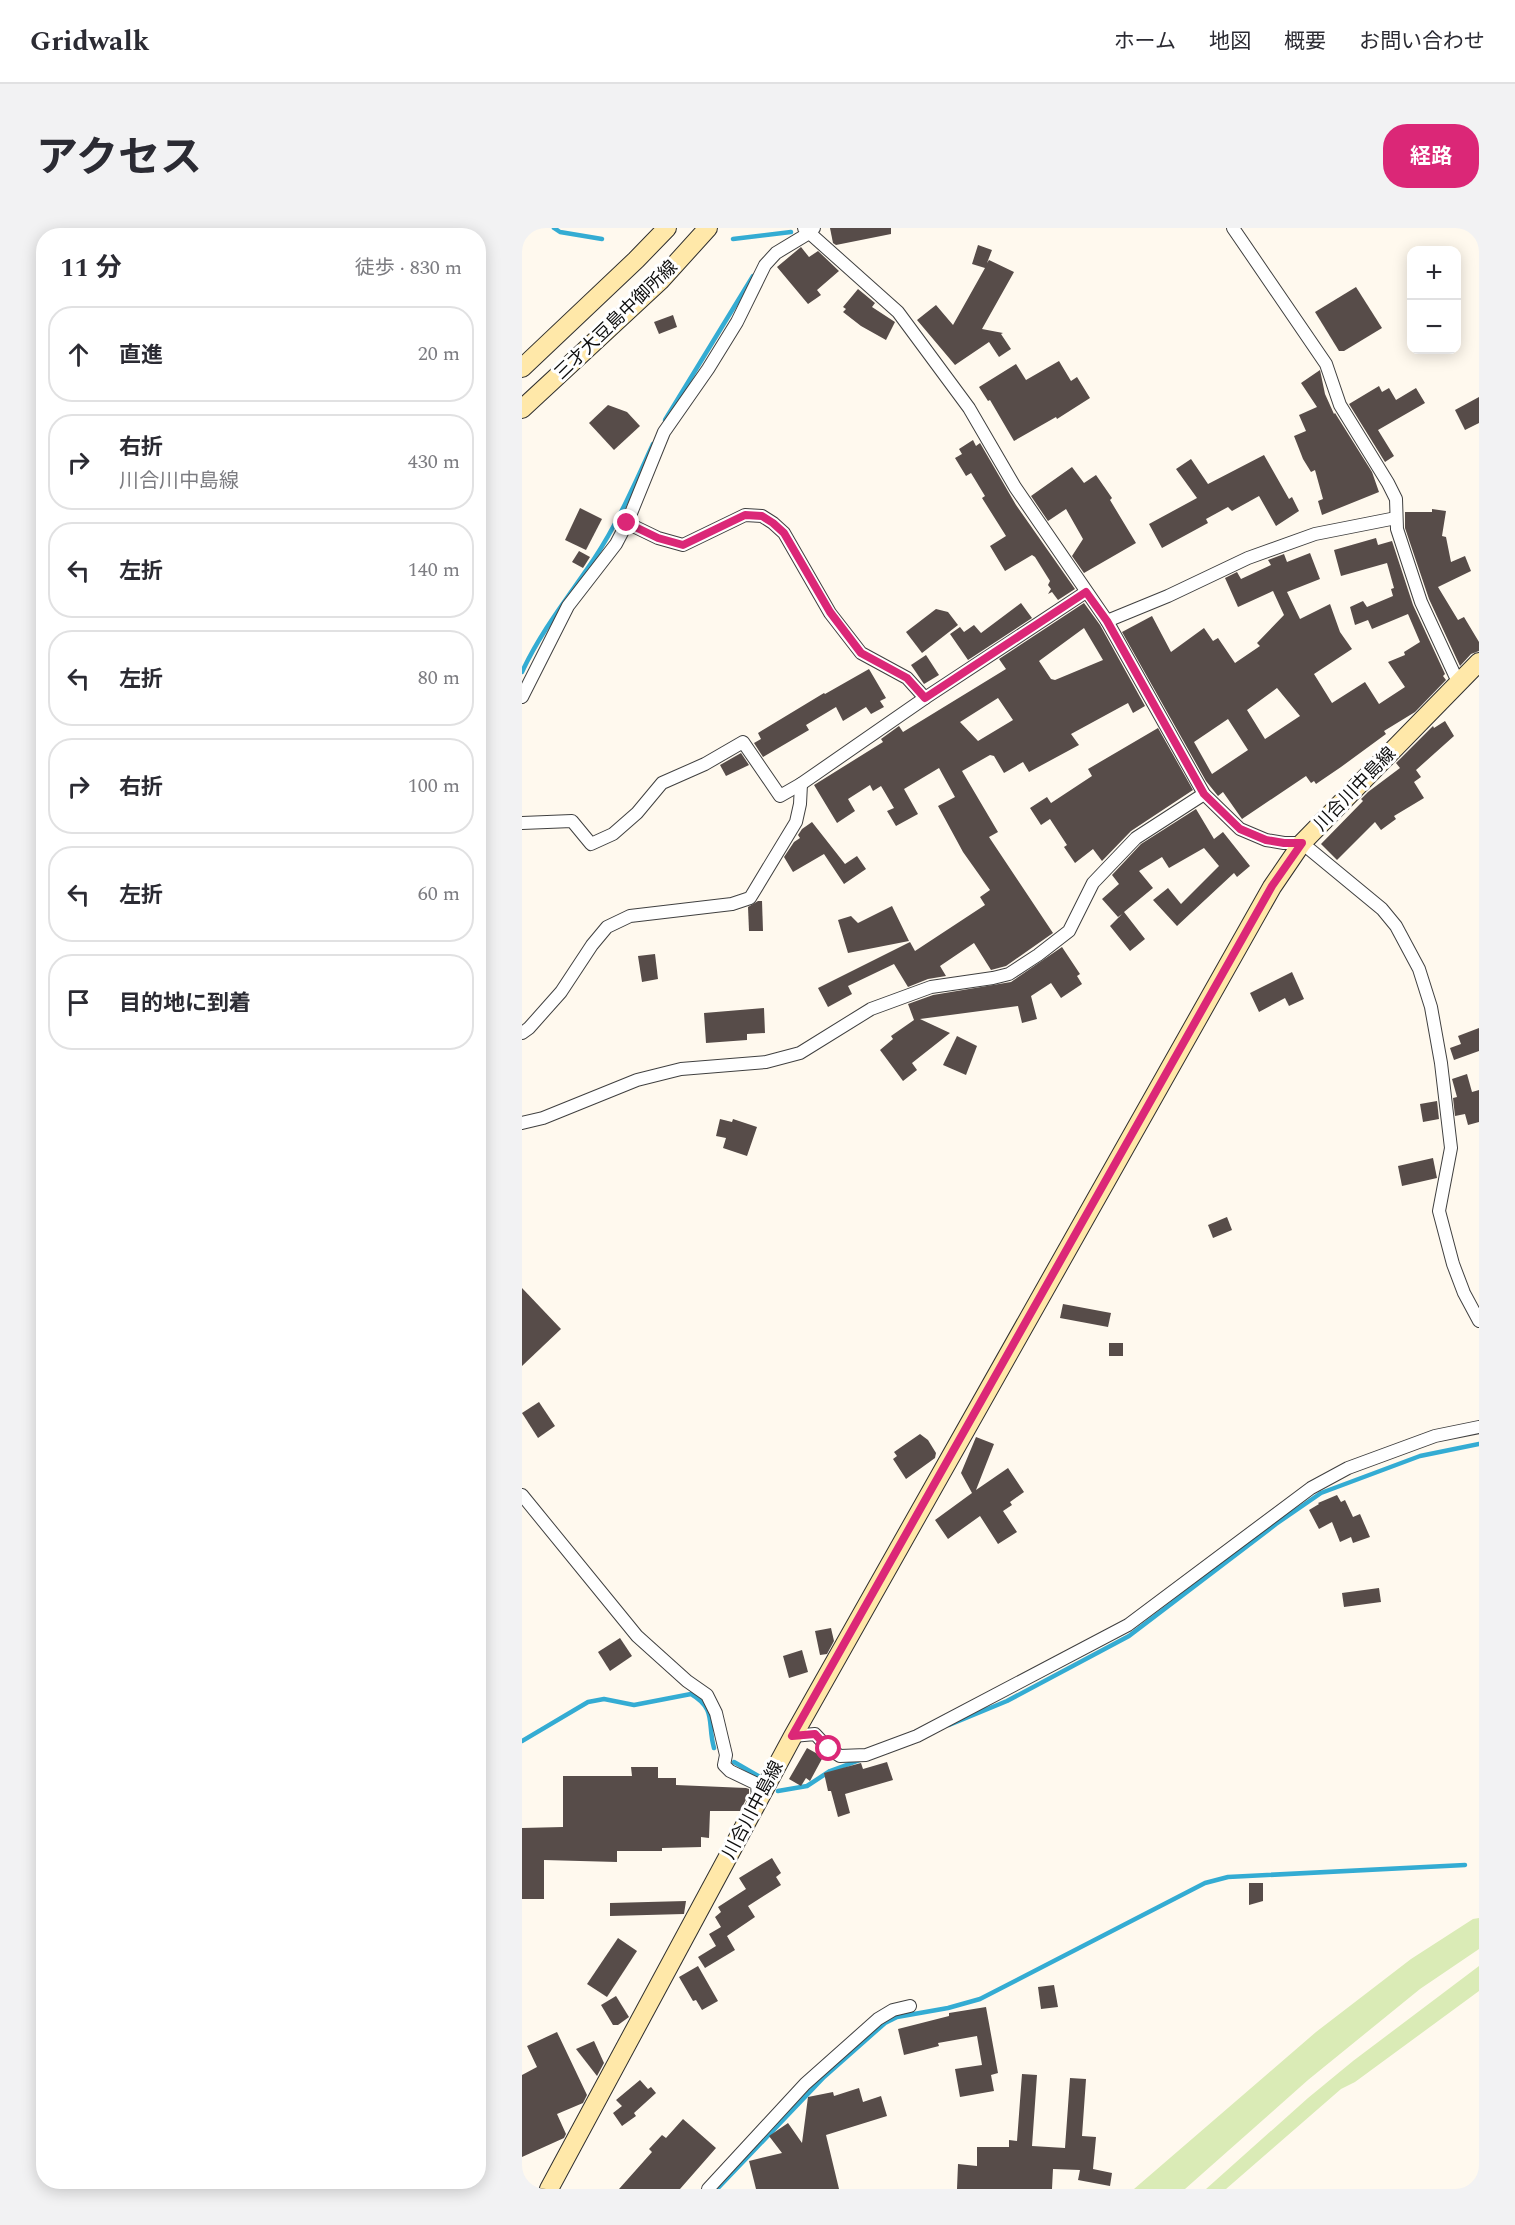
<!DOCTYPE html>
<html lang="ja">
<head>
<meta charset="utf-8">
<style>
  body { margin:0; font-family:Spectral,"Noto Sans JP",serif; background:#f2f2f3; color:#2b2b33 }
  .controls { position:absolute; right:18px; top:18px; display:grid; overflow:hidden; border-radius:12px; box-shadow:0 3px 15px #0003 }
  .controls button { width:54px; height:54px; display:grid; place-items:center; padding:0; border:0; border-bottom:2px solid #e1e1e2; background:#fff; color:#2b2b33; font:30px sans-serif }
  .stop { position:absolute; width:18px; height:18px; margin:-14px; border:4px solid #db2777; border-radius:50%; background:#fff }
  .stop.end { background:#db2777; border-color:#fff; box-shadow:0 2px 6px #0008 }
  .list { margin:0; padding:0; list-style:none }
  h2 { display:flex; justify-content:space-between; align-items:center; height:78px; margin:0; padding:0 24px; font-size:26px }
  h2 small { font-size:20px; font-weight:400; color:#7c7c81 }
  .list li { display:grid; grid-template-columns:39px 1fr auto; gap:18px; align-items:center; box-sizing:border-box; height:96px; margin:0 12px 12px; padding:0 12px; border:2px solid #e1e1e2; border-radius:24px }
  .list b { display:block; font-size:22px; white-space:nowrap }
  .list p { margin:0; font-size:20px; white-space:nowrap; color:#7c7c81 }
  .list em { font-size:20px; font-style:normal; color:#7c7c81 }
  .icon { flex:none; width:33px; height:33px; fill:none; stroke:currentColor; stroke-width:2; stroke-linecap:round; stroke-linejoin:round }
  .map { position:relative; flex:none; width:957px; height:1961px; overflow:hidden; border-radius:24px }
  header { display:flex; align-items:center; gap:36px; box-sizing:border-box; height:84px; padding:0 30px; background:#fff; border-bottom:2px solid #e1e1e2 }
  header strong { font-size:28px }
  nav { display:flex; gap:33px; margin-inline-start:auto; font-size:21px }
  .intro { display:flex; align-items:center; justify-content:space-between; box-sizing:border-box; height:144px; padding:0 36px }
  h1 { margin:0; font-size:42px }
  .button { padding:15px 27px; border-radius:24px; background:#db2777; color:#fff; font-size:21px; font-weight:700 }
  main { display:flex; gap:36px; padding:0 36px }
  aside { flex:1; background:#fff; border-radius:24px; box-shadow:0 3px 15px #0003 }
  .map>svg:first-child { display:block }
  .green { fill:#daebb6 }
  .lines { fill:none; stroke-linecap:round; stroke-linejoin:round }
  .stream { stroke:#34acd3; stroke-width:4.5 }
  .building { fill:#574c49; fill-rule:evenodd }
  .street-casing { stroke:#404040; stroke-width:14 }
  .secondary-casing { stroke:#2f2f2f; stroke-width:20 }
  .street { stroke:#fff; stroke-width:12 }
  .secondary { stroke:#ffe8a9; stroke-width:18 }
  .route { stroke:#db2777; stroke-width:8 }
  .labels { text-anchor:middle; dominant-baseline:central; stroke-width:6; stroke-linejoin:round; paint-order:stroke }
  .street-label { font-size:18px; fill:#0d0d0d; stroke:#fff }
</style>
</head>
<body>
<header>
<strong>Gridwalk</strong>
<nav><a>ホーム</a><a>地図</a><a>概要</a><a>お問い合わせ</a></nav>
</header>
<div class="intro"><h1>アクセス</h1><a class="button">経路</a></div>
<main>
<aside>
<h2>11 分<small>徒歩 · 830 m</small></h2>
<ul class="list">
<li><svg class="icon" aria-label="ahead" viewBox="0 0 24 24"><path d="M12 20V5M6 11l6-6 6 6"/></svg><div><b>直進</b></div><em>20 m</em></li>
<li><svg class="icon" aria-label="right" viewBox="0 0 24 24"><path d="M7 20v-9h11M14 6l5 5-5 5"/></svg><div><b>右折</b><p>川合川中島線</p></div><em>430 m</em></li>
<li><svg class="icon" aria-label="left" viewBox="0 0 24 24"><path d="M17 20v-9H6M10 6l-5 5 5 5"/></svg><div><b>左折</b></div><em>140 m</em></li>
<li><svg class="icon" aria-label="left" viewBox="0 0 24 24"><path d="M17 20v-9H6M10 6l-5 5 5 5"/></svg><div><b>左折</b></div><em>80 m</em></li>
<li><svg class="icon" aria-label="right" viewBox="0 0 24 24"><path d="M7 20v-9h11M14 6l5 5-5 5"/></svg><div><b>右折</b></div><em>100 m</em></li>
<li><svg class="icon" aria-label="left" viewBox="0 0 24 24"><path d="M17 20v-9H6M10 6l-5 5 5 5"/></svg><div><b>左折</b></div><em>60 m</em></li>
<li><svg class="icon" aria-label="arrive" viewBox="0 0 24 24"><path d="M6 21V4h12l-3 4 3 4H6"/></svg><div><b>目的地に到着</b></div></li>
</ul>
</aside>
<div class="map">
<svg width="957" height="1961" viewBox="0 0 957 1961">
  <rect width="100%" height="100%" fill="#fff9ee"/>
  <g class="green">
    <polygon points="957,1690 957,1721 898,1761 786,1852 663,1961 612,1961 794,1804 889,1731 951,1691"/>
    <polygon points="957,1738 957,1763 833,1854 819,1861 704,1961 684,1961 786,1870 831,1833"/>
  </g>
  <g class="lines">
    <g class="stream">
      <polyline points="32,0 38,4 80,11"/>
      <polyline points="211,11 269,4"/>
      <polyline points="143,192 231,48"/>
      <path d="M0 444C19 403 47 368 72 331 96 295 113 255 131 216"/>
      <polyline points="427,1497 485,1473 607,1408 754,1296 799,1265 898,1228 957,1216"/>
      <path d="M0 1513 66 1474 82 1471 112 1477 169 1466C195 1481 185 1496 192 1520"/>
      <polyline points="212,1534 238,1549"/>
      <polyline points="256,1563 285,1558 308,1543 338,1532"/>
      <polyline points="195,1961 302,1849 363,1795 375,1789 426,1780 458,1771 683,1655 706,1649 943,1637"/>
    </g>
  </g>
  <g class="building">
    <polygon points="308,0 369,0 369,6 314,17 311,15"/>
    <polygon points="456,17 470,22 465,35 467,32 492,44 460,101 481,105 479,106 489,121 477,129 467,114 433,137 395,92 414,77 431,97 463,40 450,36"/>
    <polygon points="279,19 287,29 296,23 317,43 295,62 299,67 286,76 255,39"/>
    <polygon points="834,59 860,100 822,123 817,123 793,84"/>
    <polygon points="336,61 353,75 350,79 373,94 364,112 339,98 321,84 324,81 321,79"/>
    <polygon points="151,87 155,99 137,106 132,94"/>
    <polygon points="537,133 549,153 555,149 568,170 535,191 534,189 492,213 468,172 466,173 457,159 494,136 504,152"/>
    <polygon points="798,142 803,166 812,186 813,185 850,244 857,264 800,287 796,273 801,271 793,242 789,244 781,231 772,208 784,203 777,187 795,179 779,155"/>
    <polygon points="857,158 860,164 867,160 874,172 894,160 903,175 856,202 872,228 863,234 827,176"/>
    <polygon points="957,169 957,195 943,202 933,182"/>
    <polygon points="86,177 105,184 118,198 92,222 67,195"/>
    <polygon points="451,212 454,218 458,215 494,277 553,361 536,372 530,364 526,366 529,361 526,357 528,353 513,329 510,327 483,343 468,318 484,308 460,270 463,268 449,245 444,248 433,230 440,226 437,221"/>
    <polygon points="742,227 767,271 770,269 777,283 754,298 737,268 710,283 706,279 684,291 686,295 640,320 627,296 675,270 654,241 669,231 686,256"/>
    <polygon points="550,239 562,255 574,247 590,270 588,272 614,315 562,345 550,328 561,311 544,281 526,293 509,268"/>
    <polygon points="58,280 80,291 64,322 43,312"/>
    <polygon points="910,281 924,283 920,308 924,309 929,334 943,328 949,343 916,359 936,392 942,389 957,414 957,423 949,426 938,438 907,371 883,300 883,284 910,284"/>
    <path d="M854 310 856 317 870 313 891 377 923 446 921 448 924 452 893 484 862 503 864 506 819 539 794 556 792 553 789 555 784 548 720 591 701 564 696 568 684 553 600 404 630 388 649 424 682 400 691 413 696 410 713 435 738 418 735 415 762 387 751 363 716 379 703 350 715 344 719 351 749 337 746 332 762 326 765 334 788 325 798 351 765 364 778 391 808 376 818 404 830 421 792 446 810 475 843 454 857 476 883 459 866 434 883 427 882 424 898 414 886 386 850 401 846 392 833 397 828 379 841 373 845 379 871 368 869 361 872 360 865 335 819 348 812 322ZM755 460 778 488 743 511 725 482ZM706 491 726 522 690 546 672 514Z"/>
    <polygon points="57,323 68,329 61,340 50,334"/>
    <polygon points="499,375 510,390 446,432 428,406 438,399 442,404 452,397 459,405"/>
    <path d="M562 375 578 397 623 478 611 485 606 475 549 506 557 517 507 544 501 534 482 545 472 528 468 527 440 543 476 604 467 609 531 705 484 738 469 742 452 715 418 738 424 748 406 751 386 759 372 736 326 758 330 766 306 779 296 760 388 714 393 723 463 677 458 669 468 662 441 624 416 578 433 569 417 540 382 561 396 586 374 598 365 583 372 580 359 558 351 563 348 557 326 571 333 583 315 595 292 557 361 514 359 511 377 498 381 504 484 441 477 431ZM562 400 581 432 533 452 529 451 517 433ZM476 470 491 492 456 513 438 494Z"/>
    <polygon points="414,381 426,384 436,397 400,425 384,404"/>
    <polygon points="404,427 417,447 402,456 389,437"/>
    <polygon points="347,441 364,470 358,473 362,479 349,486 344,479 321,493 314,479 284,497 287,502 241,529 232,515 239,511 236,505 302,465 303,466"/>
    <polygon points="923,493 932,508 894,542 899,549 892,554 902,570 872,588 874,591 859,602 853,594 815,632 799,616 841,573 839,571 846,564 878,540 874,535 911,498 912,500"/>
    <polygon points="636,500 671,562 609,603 580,633 571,621 553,635 542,619 545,617 528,591 519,597 508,580 525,569 529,575 570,548 566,541"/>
    <polygon points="219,525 227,537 204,548 198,537"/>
    <polygon points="674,581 692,611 701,604 728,638 715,649 712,645 655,698 631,672 646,660 659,676 697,638 682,620 647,640 640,629 617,643 631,660 602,684 623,711 608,723 588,698 600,686 596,689 580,671 597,656 590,647 619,616"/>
    <polygon points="290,594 323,636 335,628 344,641 322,656 302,626 271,644 262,629 272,614 278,610 276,607 280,601"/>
    <polygon points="236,673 240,673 241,703 227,703 226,679"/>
    <polygon points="370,678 387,713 326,725 316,692 329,688 336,695"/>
    <polygon points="540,719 558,746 555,748 560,756 539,770 529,755 509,768 515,791 500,795 496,778 398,791 428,805 390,835 395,842 381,853 358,822 371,811 369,808 392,792 386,776 411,767 489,754"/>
    <polygon points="133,726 136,751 120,754 116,728"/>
    <polygon points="770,744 782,771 767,778 763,770 737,784 728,765"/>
    <polygon points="242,780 243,805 225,806 225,812 184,815 182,785"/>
    <polygon points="957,800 957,823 932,832 928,820 939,816 936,808"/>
    <polygon points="435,808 455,818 444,847 421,837"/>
    <polygon points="945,846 950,864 957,862 957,894 946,897 943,886 933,888 931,870 935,869 930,851"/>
    <polygon points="915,873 917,891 901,894 898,876"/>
    <polygon points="198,891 210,894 211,891 235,899 225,928 201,920 204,910 194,908"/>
    <polygon points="911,930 915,950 880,958 876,938"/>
    <polygon points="705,989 710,1002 691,1010 686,997"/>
    <polygon points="0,1060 39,1101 0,1138"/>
    <polygon points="541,1076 589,1085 586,1099 538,1090"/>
    <rect x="587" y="1115" width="14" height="13"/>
    <polygon points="17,1174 33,1198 16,1210 0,1185"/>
    <polygon points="398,1206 406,1212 414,1225 413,1230 384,1251 371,1231 375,1228 372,1224"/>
    <polygon points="454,1209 472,1216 454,1262 486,1240 502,1264 488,1274 490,1277 481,1283 495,1304 476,1316 458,1288 426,1311 413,1292 450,1265 439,1245"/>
    <polygon points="815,1267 819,1274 823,1272 831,1289 838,1286 848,1309 831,1315 829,1309 818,1314 810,1294 797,1301 787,1282 797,1276 796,1275"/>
    <polygon points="857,1360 859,1374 822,1379 820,1365"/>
    <polygon points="309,1400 312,1413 305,1426 298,1427 293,1403"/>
    <polygon points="98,1410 110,1428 88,1443 76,1424"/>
    <polygon points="280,1422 286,1444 267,1450 261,1428"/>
    <polygon points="285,1520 301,1529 288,1553 284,1550 279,1558 267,1551"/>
    <polygon points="365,1534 371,1552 323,1566 328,1585 316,1589 309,1563 306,1563 302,1545 339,1535 341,1541"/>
    <polygon points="109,1539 136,1539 136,1550 154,1550 154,1557 224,1560 227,1561 227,1566 218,1583 188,1583 187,1610 179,1609 179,1619 140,1620 140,1623 95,1623 95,1634 22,1632 22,1671 0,1671 0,1600 41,1599 41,1548 110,1548"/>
    <polygon points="250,1630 259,1645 254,1649 259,1657 226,1678 233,1689 205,1708 201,1701 213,1722 183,1740 176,1729 194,1718 187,1706 199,1699 193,1689 199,1684 196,1679 224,1661 217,1650"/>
    <polygon points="727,1655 741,1655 741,1673 727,1677"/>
    <polygon points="164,1673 162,1686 88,1688 88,1675"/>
    <polygon points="96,1710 115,1723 85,1769 65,1756"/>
    <polygon points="176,1738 196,1773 180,1782 174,1772 171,1773 157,1749"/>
    <polygon points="532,1757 536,1779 519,1781 516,1759"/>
    <polygon points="94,1768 107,1789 96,1797 91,1797 79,1777"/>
    <polygon points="464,1779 476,1845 469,1847 472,1863 438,1869 433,1841 460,1837 455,1808 416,1815 417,1818 382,1827 376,1801 427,1788 427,1785"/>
    <polygon points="35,1804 65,1867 61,1875 35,1886 44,1906 42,1910 0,1929 0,1847 15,1839 5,1818"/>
    <polygon points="72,1813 82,1835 75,1848 54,1821"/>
    <polygon points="500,1846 515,1847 510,1918 543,1920 548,1850 564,1851 560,1908 574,1909 571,1941 590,1945 588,1958 556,1952 558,1942 531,1941 530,1961 435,1961 436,1936 455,1938 455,1919 487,1919 487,1912 495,1913"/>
    <polygon points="118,1852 126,1861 129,1859 134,1865 112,1885 114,1888 100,1898 91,1885 100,1878 94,1872"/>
    <polygon points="337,1860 341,1874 359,1868 365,1888 304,1907 317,1961 234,1961 227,1933 260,1925 247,1908 266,1895 280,1915 286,1869 311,1864 312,1868"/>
    <polygon points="161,1891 194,1920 158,1961 97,1961 130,1924 127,1921 140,1907 144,1910"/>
  </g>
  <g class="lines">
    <g class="street-casing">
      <g id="street">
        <polyline points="282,0 376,84 447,180 493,259 585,393 682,566 718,601 744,612 762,615 780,615 860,681 874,698 897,741 909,779 919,835 929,920 917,983 931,1036 942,1065 957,1093"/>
        <polyline points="711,0 804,136 818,177 866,255 874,271 875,301 899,374 936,454"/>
        <polyline points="105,295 136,310 161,317 223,287 240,288 251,295 262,305 308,385 339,425 385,450 403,470"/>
        <polyline points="585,393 646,368 726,330 793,306 874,290"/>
        <polyline points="0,469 46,378 94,316 105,295 142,204 186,141 215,94 243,37 254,25 287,5 292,0"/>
        <polyline points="0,595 50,593 69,616 91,606 115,585 140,555 183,536 221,514 258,568 279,556 403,470 564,364"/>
        <polyline points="0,805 7,800 39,764 70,717 85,699 108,688 210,676 228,670 274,594 278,576 279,556"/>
        <polyline points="0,895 21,890 115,852 159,841 244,834 278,825 349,781 409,759 471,750 487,746 516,727 547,703 571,655 614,610 682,566"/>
        <polyline points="0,1267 115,1408 165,1453 185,1467 194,1485 204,1527 202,1537 208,1543 235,1556 236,1571"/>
        <polyline points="271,1508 293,1506 307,1521 318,1528 344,1527 395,1508 606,1397 789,1260 826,1240 913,1208 957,1199"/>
        <polyline points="186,1961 283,1856 356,1791 371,1782 388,1778"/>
      </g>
    </g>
    <g class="secondary-casing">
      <g id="secondary">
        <polyline points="0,140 114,32 145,0"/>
        <polyline points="0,181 138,53 186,0"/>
        <polyline points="27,1961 271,1508 750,659 780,615 957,434"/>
      </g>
    </g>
    <use href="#street" class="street"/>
    <use href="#secondary" class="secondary"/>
  </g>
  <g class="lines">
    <polyline class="route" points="105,295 136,310 161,317 223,287 240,288 251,295 262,305 308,384 339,425 385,450 403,470 564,364 585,393 682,566 718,601 744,612 762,615 780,615 750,658 270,1508 293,1506 307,1521"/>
  </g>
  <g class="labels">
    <g class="street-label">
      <text transform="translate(94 92) rotate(-44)">三才大豆島中御所線</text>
      <text transform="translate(833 561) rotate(-46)">川合川中島線</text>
      <text transform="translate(231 1582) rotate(-62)">川合川中島線</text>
    </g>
  </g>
</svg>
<div class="controls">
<button>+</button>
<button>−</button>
</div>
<div class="stop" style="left:307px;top:1521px"></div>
<div class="stop end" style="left:105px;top:295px"></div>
</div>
</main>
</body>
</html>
